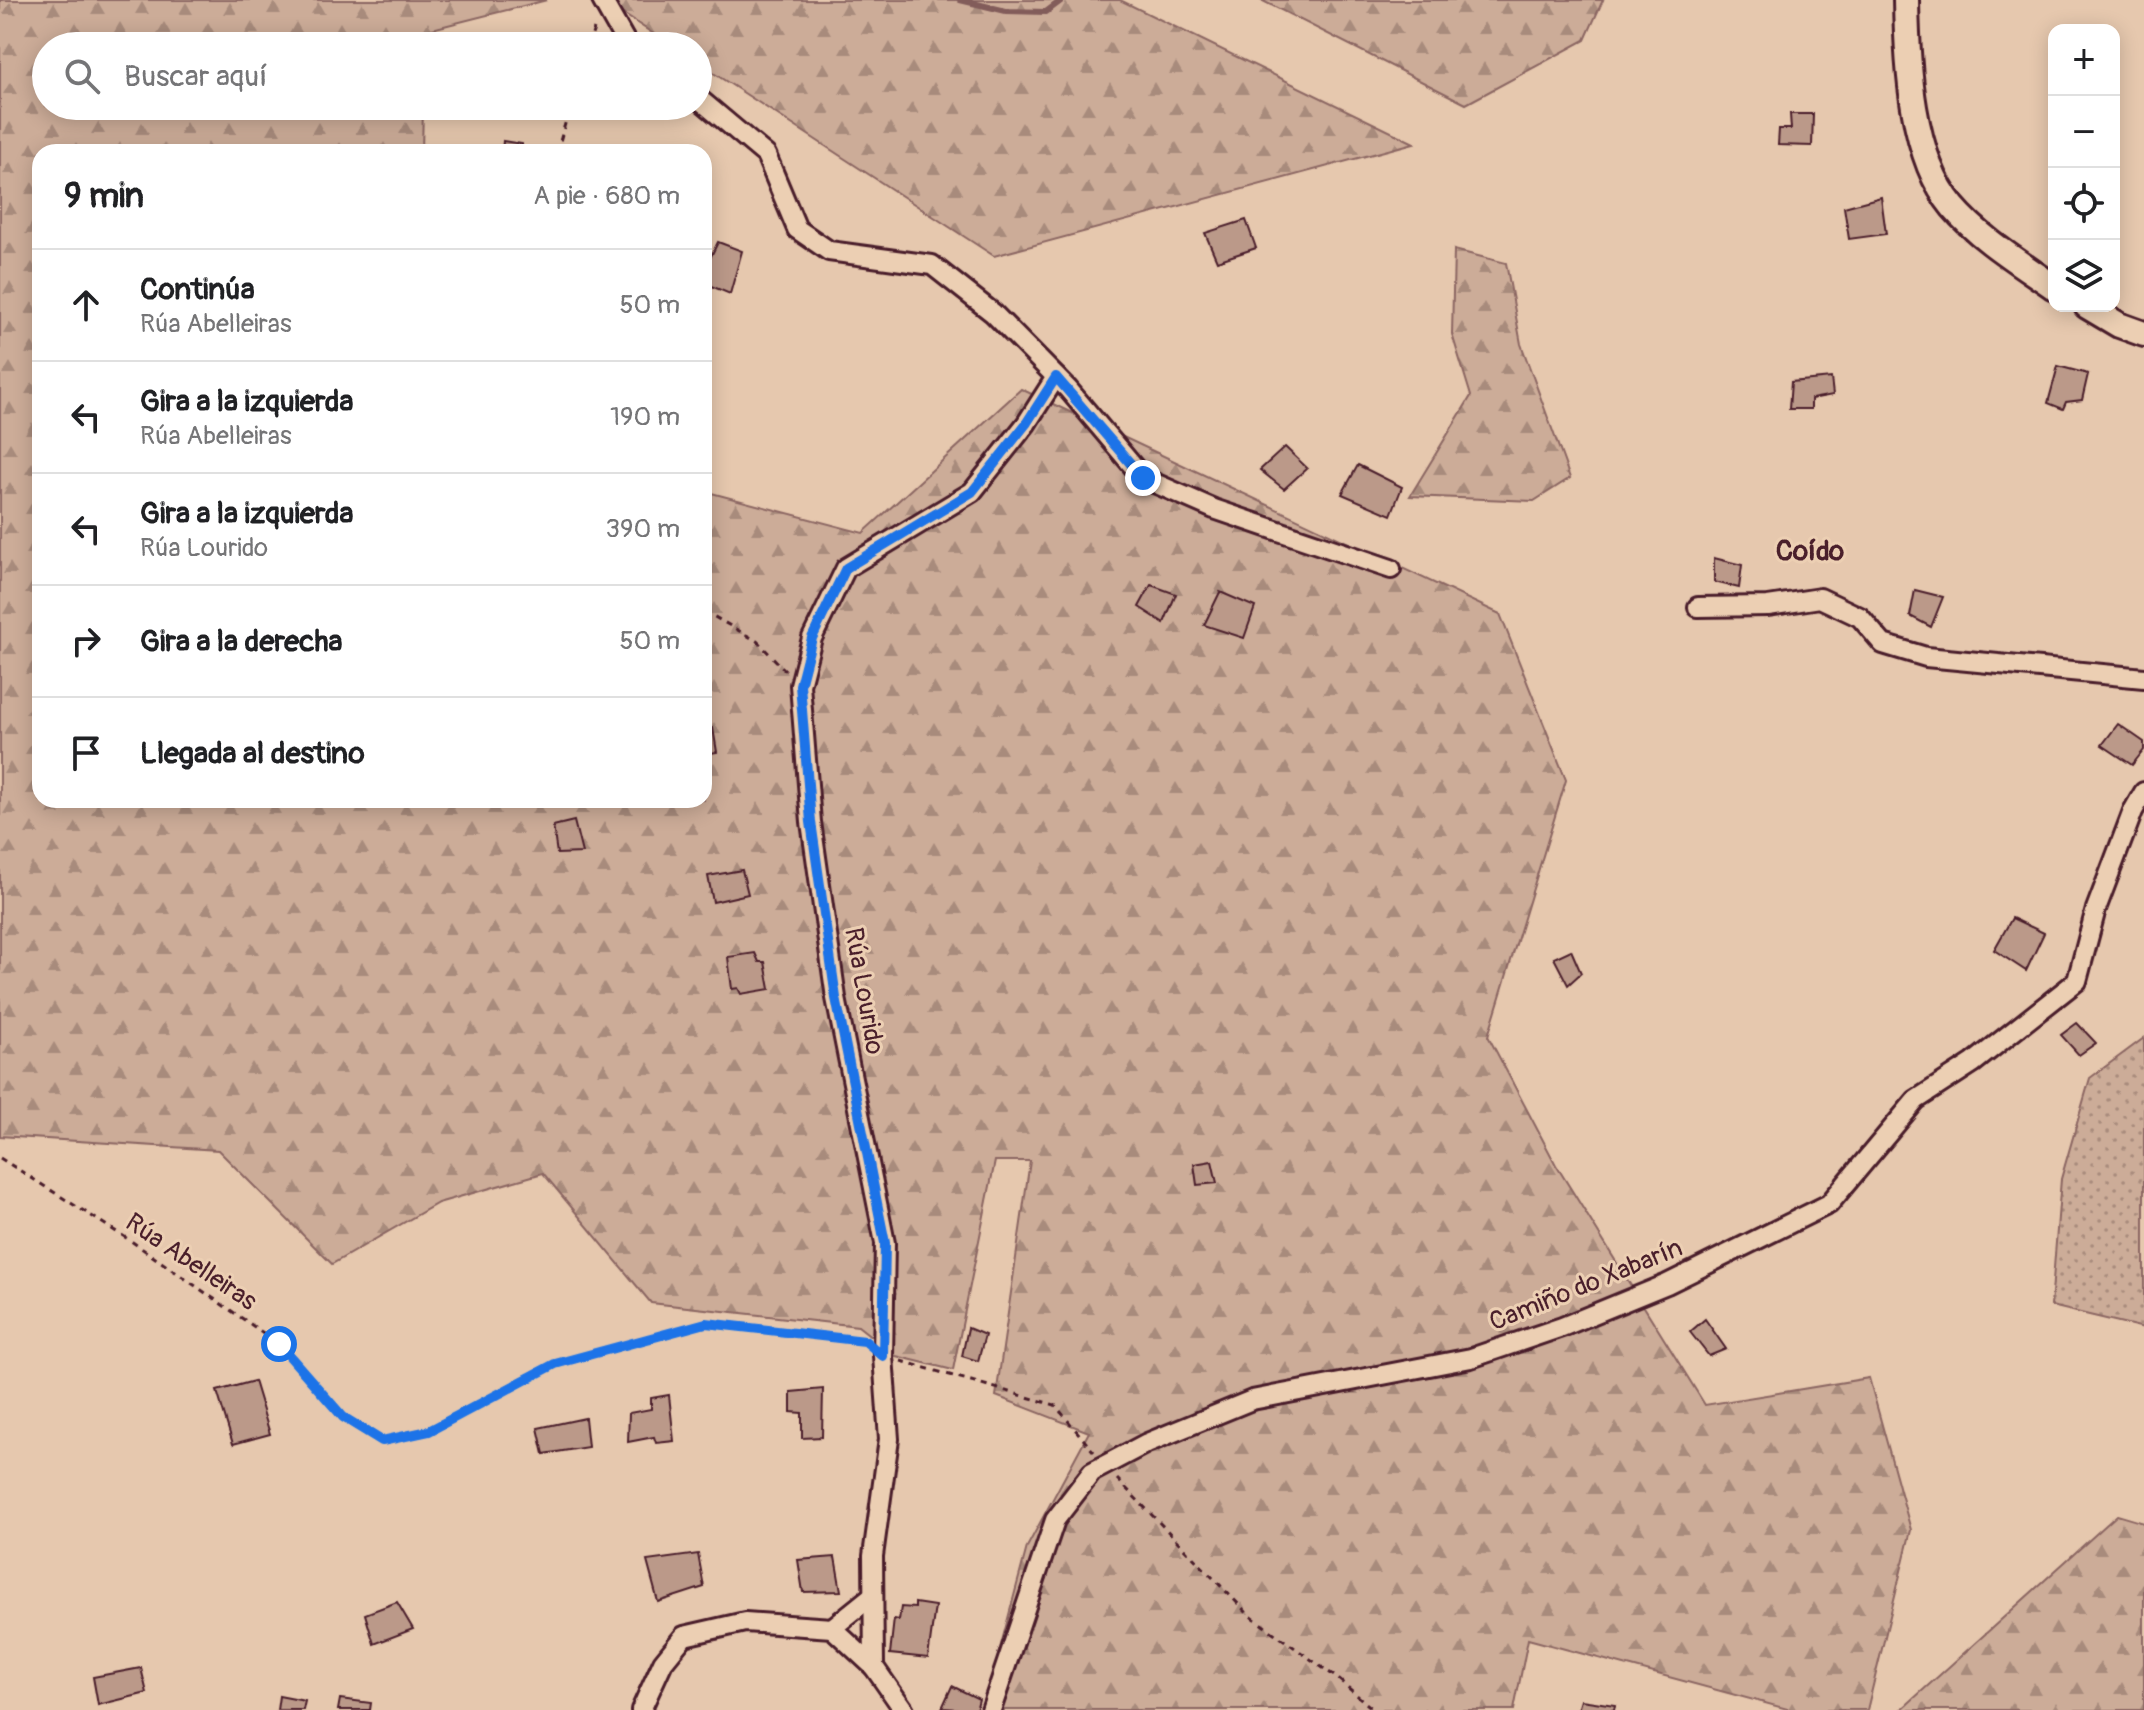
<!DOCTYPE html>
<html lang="es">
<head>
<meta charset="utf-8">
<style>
  body { margin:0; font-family:Pangolin,sans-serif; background:#f2f2f2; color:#202124 }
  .controls { position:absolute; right:24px; top:24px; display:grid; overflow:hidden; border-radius:16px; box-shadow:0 4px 20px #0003 }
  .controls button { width:72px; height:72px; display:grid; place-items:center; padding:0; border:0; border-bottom:2px solid #e0e0e0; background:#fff; color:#202124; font:40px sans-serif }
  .stop { position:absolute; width:24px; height:24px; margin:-18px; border:6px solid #1a73e8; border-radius:50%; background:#fff }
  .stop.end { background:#1a73e8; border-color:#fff; box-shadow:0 2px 8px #0008 }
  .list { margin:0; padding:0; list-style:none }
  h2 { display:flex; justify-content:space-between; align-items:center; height:104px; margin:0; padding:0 32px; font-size:34px }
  h2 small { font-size:26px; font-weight:400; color:#757577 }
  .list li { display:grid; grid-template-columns:52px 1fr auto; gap:24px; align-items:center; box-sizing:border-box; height:112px; padding:0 32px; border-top:2px solid #e0e0e0 }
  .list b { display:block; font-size:30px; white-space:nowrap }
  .list p { margin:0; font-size:26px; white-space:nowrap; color:#757577 }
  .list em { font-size:26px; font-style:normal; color:#757577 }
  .icon { flex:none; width:44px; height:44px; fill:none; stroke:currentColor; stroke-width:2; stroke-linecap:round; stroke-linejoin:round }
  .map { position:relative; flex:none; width:2144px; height:1710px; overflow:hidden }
  .search { position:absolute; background:#fff; box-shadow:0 4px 20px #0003; left:32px; top:32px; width:680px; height:88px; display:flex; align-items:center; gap:20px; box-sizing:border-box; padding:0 28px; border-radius:44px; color:#757577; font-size:30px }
  .panel { position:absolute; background:#fff; box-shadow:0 4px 20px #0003; left:32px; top:144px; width:680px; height:664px; border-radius:24px }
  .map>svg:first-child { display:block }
  .grass { fill:url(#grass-dots); stroke:#8b6662; stroke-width:2 }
  .forest { fill:url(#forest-firs); stroke:#8b6662; stroke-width:2 }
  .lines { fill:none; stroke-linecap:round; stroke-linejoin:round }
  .stream { stroke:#825c5a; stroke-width:6 }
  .building { fill:#bb9989; stroke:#4a1f2b; stroke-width:2 }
  .street-casing { stroke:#4a1f2b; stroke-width:24 }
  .secondary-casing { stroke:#4a1f2b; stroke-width:30 }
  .path { stroke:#4a1f2b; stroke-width:3; stroke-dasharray:6 6; stroke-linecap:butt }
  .street { stroke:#eccfb3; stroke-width:18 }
  .secondary { stroke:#eccfb3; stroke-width:24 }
  .route { stroke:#1a73e8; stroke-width:10 }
  .labels { text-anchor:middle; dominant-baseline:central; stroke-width:6; stroke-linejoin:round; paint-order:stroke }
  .street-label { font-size:26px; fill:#4a1f2b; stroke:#eccfb3 }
  .neighbourhood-label { font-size:28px; font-weight:bold; fill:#4a1f2b; stroke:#eccfb3 }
</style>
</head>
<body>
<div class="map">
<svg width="2144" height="1710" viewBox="0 0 2144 1710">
  <defs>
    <pattern id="grass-dots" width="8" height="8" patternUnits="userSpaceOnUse" patternTransform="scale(2)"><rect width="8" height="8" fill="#ccac98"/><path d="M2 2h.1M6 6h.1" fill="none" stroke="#a88b7c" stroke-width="1.8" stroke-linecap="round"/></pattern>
    <pattern id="forest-firs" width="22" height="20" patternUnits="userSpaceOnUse" patternTransform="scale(2)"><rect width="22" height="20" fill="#ccac98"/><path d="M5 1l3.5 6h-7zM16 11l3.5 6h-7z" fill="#a88b7c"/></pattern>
  </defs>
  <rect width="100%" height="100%" fill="#e6c8ae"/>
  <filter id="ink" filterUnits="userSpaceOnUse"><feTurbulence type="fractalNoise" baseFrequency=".0125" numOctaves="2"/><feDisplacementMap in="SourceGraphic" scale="16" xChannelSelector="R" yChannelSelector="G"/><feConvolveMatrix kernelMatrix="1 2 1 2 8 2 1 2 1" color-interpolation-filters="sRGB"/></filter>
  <g filter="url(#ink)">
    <polygon class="grass" points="2144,1038 2144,1328 2051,1306 2061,1179 2090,1078"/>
    <g class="forest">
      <polygon points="0,0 547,0 424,31 424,46 46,46 46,106 423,106 422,152 40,152 40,800 704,800 704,491 863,533 1021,389 1500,614 1566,780 1488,1036 1556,1165 1705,1405 1869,1378 1911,1530 1867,1710 1791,1710 1528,1639 1514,1710 988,1710 997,1660 1027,1547 1089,1432 996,1396 1030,1161 995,1161 953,1370 896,1356 858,1326 651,1303 543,1173 438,1203 332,1264 218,1150 0,1136"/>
      <polygon points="602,0 1120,0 1414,143 994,256 698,63 698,46 672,46"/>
      <polygon points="1261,0 1603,0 1585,40 1466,104"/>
      <polygon points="1454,250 1506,263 1521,344 1570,478 1534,501 1410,496 1471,396 1452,334"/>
      <polygon points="2117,1515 2144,1523 2144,1710 1901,1710"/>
    </g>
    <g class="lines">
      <polyline class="stream" points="960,0 1006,11 1046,12 1062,0"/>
    </g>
    <g class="building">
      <polygon points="1790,114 1813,114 1812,146 1778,145 1779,129 1791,129"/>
      <polygon points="503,141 522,144 522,152 502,152"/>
      <polygon points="1881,197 1886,234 1849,239 1844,207"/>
      <polygon points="1246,220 1256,248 1217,261 1205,233"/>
      <polygon points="718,242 742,251 730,294 704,283 704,270"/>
      <polygon points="2058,366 2088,374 2082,400 2066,402 2063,409 2048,403"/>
      <polygon points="1831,378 1833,395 1811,399 1811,409 1789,409 1791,382"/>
      <polygon points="1285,447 1307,468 1284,489 1260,470"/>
      <polygon points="1358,465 1402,487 1391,515 1342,494"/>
      <polygon points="1714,558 1742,565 1739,588 1714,582"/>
      <polygon points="1151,585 1176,594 1164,623 1139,607"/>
      <polygon points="1915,590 1943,597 1931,627 1910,616"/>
      <polygon points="1220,592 1255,607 1244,638 1204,625"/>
      <polygon points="2118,724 2144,742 2144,750 2132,765 2102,745"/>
      <polygon points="713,728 717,752 704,754 704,730"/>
      <polygon points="574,821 582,853 557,854 553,826"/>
      <polygon points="742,870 748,894 713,902 708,876"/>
      <polygon points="2012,918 2044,933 2026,971 1994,950"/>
      <polygon points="1571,950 1581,973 1568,985 1554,958"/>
      <polygon points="755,953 759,962 765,962 770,989 741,994 738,988 732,989 728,957"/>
      <polygon points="2077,1023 2096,1043 2079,1055 2061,1035"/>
      <polygon points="1212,1161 1217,1183 1197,1185 1194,1164"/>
      <polygon points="1705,1319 1726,1349 1709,1356 1690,1332"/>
      <polygon points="968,1328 985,1335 978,1361 962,1356"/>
      <polygon points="254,1381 270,1434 233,1444 217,1391"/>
      <polygon points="823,1389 822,1437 802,1438 802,1413 791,1412 791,1392"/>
      <polygon points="669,1395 674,1441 656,1443 654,1437 628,1442 629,1413 651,1409 651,1398"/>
      <polygon points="585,1418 588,1447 544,1454 538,1428"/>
      <polygon points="698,1554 704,1587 658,1602 647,1561"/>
      <polygon points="835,1557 841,1591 803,1592 798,1560"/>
      <polygon points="397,1602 413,1629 374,1644 365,1614"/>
      <polygon points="915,1603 935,1606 928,1658 890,1654 894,1619 899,1620 901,1607 915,1608"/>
      <polygon points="141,1668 147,1693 98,1705 93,1677"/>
      <polygon points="952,1686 979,1699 976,1710 942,1708"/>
      <polygon points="279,1696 305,1701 303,1710 277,1710"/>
      <polygon points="340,1699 371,1703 370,1710 338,1710"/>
      <polygon points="1581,1700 1615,1705 1614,1710 1578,1710"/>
    </g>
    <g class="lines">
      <g class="street-casing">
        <g id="street">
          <polyline points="602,0 628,46"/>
          <polyline points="698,98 766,155 797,229 829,251 932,265 993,313 1068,389 1143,478 1214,509 1391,569"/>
          <polyline points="1698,607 1768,606 1820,598 1860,617 1883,644 1926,657 2144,678"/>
          <polyline points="873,1595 832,1628 874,1667"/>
          <polyline points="641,1710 663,1662 684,1636 745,1622 832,1628"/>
          <polyline points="904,1710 874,1667 873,1556 889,1439 883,1356 885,1243 836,998 811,822 800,685 812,638 846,568 972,492 1026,424 1056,377"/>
          <polyline points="991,1710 1055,1520 1092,1472 1147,1443 1252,1400 1471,1358 1562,1327 1667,1284 1829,1204 1916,1100 1973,1063 2077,981 2096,909 2133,811 2144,792"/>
        </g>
      </g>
      <g class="secondary-casing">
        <g id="secondary">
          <path d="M1906 0C1907 62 1911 157 1953 207 1980 239 2020 263 2054 287"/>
          <polyline points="2087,306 2119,325 2144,334"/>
        </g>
      </g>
      <g class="path">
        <polyline points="588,46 595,26"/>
        <polyline points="557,152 570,106"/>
        <polyline points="704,611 757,641 786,671"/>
        <polyline points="0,1158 131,1241 279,1344 343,1417 382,1441 429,1431 555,1364 706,1323 864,1341"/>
        <polyline points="901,1361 1055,1405 1094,1452"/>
        <polyline points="1117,1479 1249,1615 1337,1678 1374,1710"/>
      </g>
      <use href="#street" class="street"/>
      <use href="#secondary" class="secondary"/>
    </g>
  </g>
  <g class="lines" filter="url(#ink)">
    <polyline class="route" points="279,1344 343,1417 382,1441 429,1431 555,1364 706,1323 865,1341 883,1356 885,1243 836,998 811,822 800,685 812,638 846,568 972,492 1026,424 1056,377 1143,478"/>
  </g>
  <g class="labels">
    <g class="street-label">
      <text transform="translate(864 991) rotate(80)">Rúa Lourido</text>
      <text transform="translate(191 1262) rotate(34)">Rúa Abelleiras</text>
      <text transform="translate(1586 1285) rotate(-22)">Camiño do Xabarín</text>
    </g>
    <g class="neighbourhood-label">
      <text x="1810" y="551">Coído</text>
    </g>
  </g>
</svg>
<div class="controls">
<button>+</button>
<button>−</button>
<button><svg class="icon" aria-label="locate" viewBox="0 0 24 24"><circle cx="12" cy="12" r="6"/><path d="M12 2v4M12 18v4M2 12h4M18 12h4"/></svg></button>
<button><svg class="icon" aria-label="layers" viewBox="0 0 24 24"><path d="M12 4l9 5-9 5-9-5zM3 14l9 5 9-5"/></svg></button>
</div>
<div class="stop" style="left:279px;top:1344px"></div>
<div class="stop end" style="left:1143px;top:478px"></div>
<div class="search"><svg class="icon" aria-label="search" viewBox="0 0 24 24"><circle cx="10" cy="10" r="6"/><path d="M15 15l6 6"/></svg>Buscar aquí</div>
<section class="panel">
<h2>9 min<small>A pie · 680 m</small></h2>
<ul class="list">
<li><svg class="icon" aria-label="ahead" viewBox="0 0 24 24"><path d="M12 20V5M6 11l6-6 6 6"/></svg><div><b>Continúa</b><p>Rúa Abelleiras</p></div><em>50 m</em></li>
<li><svg class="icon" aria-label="left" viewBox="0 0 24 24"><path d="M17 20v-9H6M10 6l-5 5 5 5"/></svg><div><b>Gira a la izquierda</b><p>Rúa Abelleiras</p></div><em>190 m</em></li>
<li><svg class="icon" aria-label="left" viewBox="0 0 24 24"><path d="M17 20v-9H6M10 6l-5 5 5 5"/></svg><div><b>Gira a la izquierda</b><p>Rúa Lourido</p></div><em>390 m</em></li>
<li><svg class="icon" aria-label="right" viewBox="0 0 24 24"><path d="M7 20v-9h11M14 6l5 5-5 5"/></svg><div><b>Gira a la derecha</b></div><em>50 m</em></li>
<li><svg class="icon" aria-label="arrive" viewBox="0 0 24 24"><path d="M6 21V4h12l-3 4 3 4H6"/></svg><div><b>Llegada al destino</b></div></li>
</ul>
</section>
</div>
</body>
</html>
